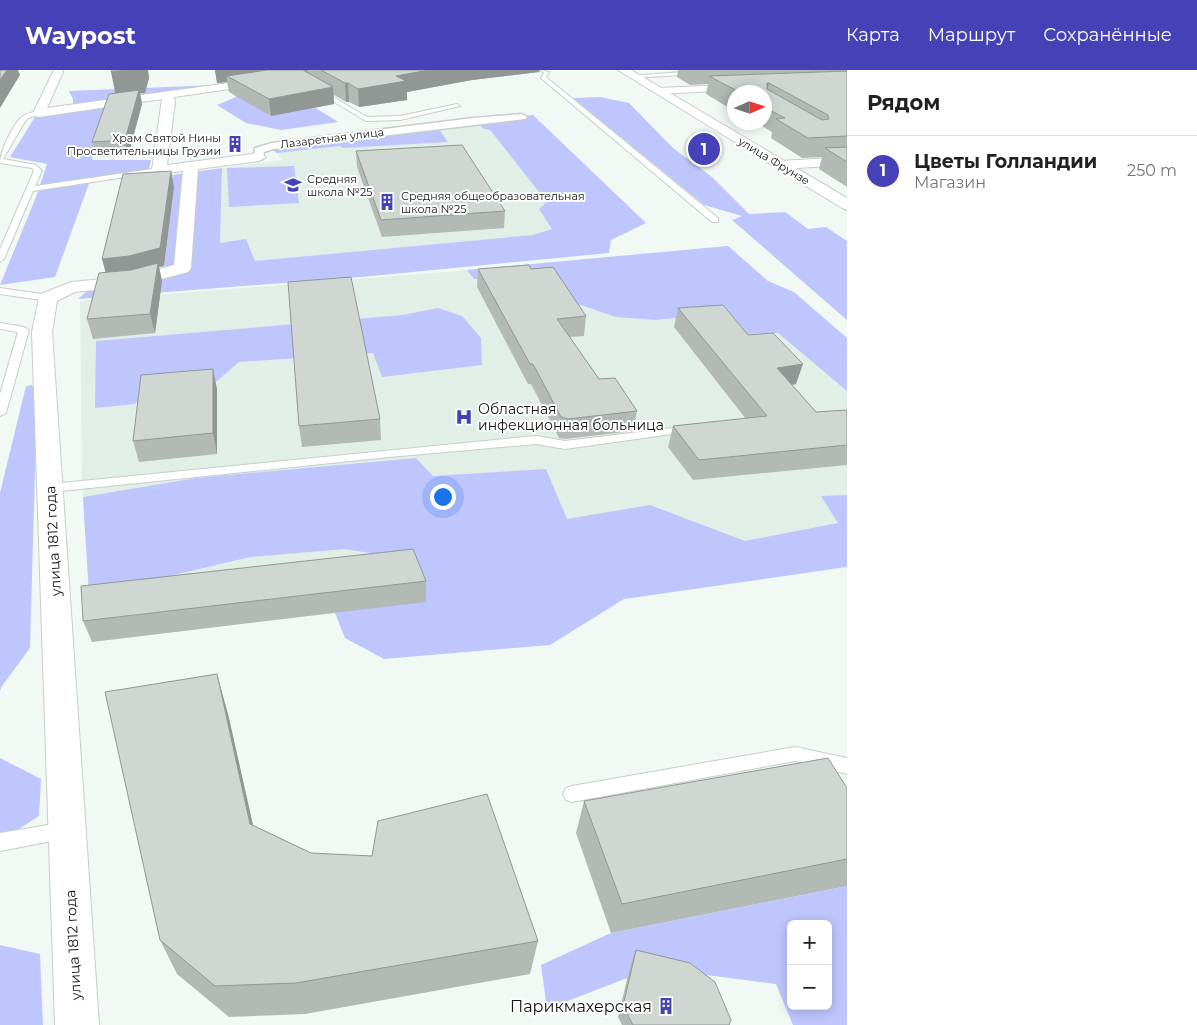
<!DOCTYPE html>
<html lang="ru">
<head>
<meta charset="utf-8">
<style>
  body { margin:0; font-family:Montserrat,sans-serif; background:#f6f6f6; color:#202124 }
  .controls { position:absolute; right:15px; bottom:15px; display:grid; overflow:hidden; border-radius:8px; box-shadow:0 2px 12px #0003 }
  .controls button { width:45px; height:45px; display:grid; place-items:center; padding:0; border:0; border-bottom:1px solid #e0e0e0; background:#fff; color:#202124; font:25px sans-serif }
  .compass { position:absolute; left:727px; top:15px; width:45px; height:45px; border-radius:50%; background:#fff; box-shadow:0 2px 12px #0003; rotate:87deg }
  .you { position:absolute; left:442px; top:426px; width:18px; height:18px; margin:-12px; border:4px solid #fff; border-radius:50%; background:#1a73e8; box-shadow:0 0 0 8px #1a73e833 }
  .badge { display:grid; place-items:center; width:32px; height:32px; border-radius:50%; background:#4641b7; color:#fff; font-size:16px; font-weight:700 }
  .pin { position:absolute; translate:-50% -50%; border:2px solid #fff; box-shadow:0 1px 5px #0006 }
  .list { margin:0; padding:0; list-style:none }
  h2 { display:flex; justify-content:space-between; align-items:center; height:65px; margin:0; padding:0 20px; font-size:21px }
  h2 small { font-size:16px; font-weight:400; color:#757577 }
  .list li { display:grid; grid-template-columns:32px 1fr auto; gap:15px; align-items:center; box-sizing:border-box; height:70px; padding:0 20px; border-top:1px solid #e0e0e0 }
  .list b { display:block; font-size:19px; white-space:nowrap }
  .list p { margin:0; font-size:16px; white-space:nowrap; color:#757577 }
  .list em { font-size:16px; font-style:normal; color:#757577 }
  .map { position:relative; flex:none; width:847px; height:955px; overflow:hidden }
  header { display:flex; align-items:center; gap:30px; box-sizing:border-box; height:70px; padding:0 25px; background:#4641b7; color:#fff }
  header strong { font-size:24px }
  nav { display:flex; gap:28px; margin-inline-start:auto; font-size:18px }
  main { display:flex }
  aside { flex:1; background:#fff }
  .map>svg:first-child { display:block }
  .built { fill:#e1efe6 }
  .green { fill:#bec6fd; fill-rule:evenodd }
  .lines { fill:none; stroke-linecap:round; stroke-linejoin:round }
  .service-casing { stroke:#c7ceca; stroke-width:2 }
  .pedestrian-casing { stroke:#c7ceca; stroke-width:3 }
  .minor-casing { stroke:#c7ceca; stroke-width:2 }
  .secondary-casing { stroke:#c7ceca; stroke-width:2 }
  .service { fill:#fff; fill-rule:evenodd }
  .pedestrian { fill:#fff; fill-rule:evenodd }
  .minor { fill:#fff; fill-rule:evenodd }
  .secondary { fill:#fff; fill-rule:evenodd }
  .wall { fill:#b3b9b5 }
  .shaded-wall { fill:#929694 }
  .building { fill:#d0d7d3; stroke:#929694; fill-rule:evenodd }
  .labels { text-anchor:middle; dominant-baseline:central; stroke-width:4; stroke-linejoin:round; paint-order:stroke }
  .far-poi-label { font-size:11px; fill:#121513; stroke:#fff; text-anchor:start }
  .far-street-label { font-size:11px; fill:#121513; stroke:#fff }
  .poi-label { font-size:14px; fill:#121513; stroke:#fff; text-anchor:start }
  .street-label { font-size:14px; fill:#121513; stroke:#fff }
  .near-poi-label { font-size:16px; fill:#121513; stroke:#fff; text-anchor:end }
</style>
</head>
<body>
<header>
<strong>Waypost</strong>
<nav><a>Карта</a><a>Маршрут</a><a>Сохранённые</a></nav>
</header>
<main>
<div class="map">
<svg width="847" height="955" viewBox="0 0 847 955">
  <rect width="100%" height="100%" fill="#f2f9f4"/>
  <g class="built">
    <polygon points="477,53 484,59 490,60 575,167 259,199 220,173 222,98 283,90 272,79"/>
    <polygon points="728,176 847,281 847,473 635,507 92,572 82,414 80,231 434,203"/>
  </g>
  <g class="green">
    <polygon points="216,15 216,17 73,36 73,29 69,21"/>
    <polygon points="229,18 287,20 338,52 281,60 246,53 217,35 236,27"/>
    <polygon points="600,27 629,33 673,78 712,107 749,144 785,142 808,159 826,157 847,171 847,250 732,150 742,146 704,135 573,28"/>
    <polygon points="106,36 92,90 151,90 149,99 91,108 55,207 0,215 36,127 47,94 10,87 35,47"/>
    <polygon points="533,45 646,153 611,170 609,183 372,206 78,229 108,203 164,199 174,117 172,105 222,98 220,173 246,169 255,191 533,165 552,159 539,139 547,132 490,60 484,59 477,53"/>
    <polygon points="438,58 448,72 343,78 340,76 277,83 272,79"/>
    <polygon points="294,96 299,133 229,137 227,98"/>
    <polygon points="728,176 768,211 794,222 847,268 847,321 778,263 748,264 711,244 656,250 616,247 578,234 551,210 474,209 467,200"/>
    <polygon points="438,238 462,246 481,268 482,295 382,307 373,283 239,292 217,311 149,318 135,334 95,338 96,271 403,245"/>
    <polygon points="32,315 37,329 30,578 2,616 0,621 0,423 26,316"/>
    <polygon points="416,388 433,406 546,399 567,449 650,435 745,471 838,453 821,426 847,425 847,497 624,529 550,575 384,589 345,568 335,543 408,489 345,479 250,487 89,525 83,427 196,408"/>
    <polygon points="0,688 41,709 39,746 0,771"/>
    <path d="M847 816V955H793L776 914 653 898 547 939 541 895 611 863ZM791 854H828V936H791Z"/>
    <polygon points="0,875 40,884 43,955 0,955"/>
  </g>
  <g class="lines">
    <g class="service-casing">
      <g id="service">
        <polygon points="540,0 549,2 546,7 718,148 718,152 712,152 541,8 544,3"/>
        <polygon points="695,1 697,4 633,8 630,6"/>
        <polygon points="316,19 320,19 367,47 400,46 457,34 460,36 400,50 366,51 316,21"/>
        <path d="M39 41 41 44 28 48 24 53 3 89 36 95 42 101 35 116 159 98 163 100 159 102 33 121 4 189 0 192V179L34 101 32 98 0 93C0 82 13 53 23 46 27 43 34 42 39 41Z"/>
        <polygon points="0,218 48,225 53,228 48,231 0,224"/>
        <polygon points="0,253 24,257 29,260 6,343 0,346 0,324 18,262 0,259"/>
        <polygon points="689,356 695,359 693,361 565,379 536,374 389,387 51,422 45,418 51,414 536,366 565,371"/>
        <polygon points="795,677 847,688 847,704 795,691 572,732 566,730 563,724 566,718 572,716"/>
        <polygon points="66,752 73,755 75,761 73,767 0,781 0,763"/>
      </g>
    </g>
    <g class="pedestrian-casing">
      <polygon id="pedestrian" points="522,44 527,47 525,49 273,79 264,82 263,89 259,90 254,87 255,78 272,73 473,48"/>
    </g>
    <g class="minor-casing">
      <g id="minor">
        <polygon points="54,0 62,0 63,2 47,38 265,8 271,11 265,14 174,27 175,32 167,95 259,83 266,87 259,91 198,99 191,198 188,202 135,216 75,222 57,231 52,262 99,955 55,955 32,262 39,228 41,224 71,212 134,206 174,195 183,101 159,104 154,103 152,100 162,29 39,47 35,46 33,43"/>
        <polygon points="745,14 751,17 749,19 659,24 653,21 659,18"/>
        <polygon points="847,87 847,95 781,99 774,95 781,91"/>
      </g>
    </g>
    <g class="secondary-casing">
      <polygon id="secondary" points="618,0 631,0 847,128 847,140 842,138"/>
    </g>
    <use href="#service" class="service"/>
    <use href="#pedestrian" class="pedestrian"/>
    <use href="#minor" class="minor"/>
    <use href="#secondary" class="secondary"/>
  </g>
  <g class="wall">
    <polygon points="112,0 148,0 149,8 145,23 140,23 142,34 128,86 95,87 92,72 116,23"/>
    <polygon points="215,0 540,0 539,2 472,10 407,22 407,30 359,37 349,32 346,32 334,25 334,34 271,46 229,22 227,12 217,13"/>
    <polygon points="678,0 847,0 847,117 819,99 822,87 802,88 771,68 772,62 755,52 764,52 764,22 734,22 734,41 706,24 708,14 690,15 677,7"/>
    <polygon points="356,81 505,141 504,158 382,167 357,97"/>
    <polygon points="171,101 174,117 164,196 159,197 162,211 155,263 93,269 87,249 106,202 102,189"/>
    <polygon points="478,199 531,199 586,246 584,266 569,267 599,309 637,341 633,361 565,369 559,368 531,314 528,314 477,217"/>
    <polygon points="678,238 748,265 796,314 792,315 816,342 847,340 847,395 693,410 668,377 673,356 746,349 674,257"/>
    <polygon points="217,319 217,384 139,392 133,371"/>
    <polygon points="380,349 381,370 302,377 299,356"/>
    <polygon points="426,511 426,532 92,572 83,551"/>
    <polygon points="228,644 253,755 311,783 538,871 530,904 305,944 229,947 177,904 160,870"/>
    <polygon points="847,718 847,816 611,863 576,763 584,731"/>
    <polygon points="636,880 729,955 622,955 618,947 631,893"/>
  </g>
  <g class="shaded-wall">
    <polygon points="7,0 18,0 20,5 0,38 0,10"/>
    <polygon points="127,0 148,0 149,8 145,23 140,23 142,34 128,86 111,2"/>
    <polygon points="215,0 308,0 308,1 236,10 227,6 227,12 217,13"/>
    <polygon points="429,0 540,0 539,2 472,10 407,22 407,30 359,37 358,19 396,6"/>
    <polygon points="345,13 348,13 349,32 346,32"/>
    <polygon points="767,13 769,13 765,30"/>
    <polygon points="333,17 334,34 271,46 269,29"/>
    <polygon points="171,101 174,117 164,196 159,197 162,211 155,263 150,244 107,207 102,189"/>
    <polygon points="803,294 796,314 771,318 777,298"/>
    <polygon points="213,299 217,319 217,384 213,363"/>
    <polygon points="217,604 228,644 261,791 250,754"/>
  </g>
  <g class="building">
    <polygon points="0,0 7,0 0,10"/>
    <polygon points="112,0 127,0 111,2"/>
    <polygon points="267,0 303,0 333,17 269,29 227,6"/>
    <polygon points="321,0 429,0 396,6 406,11 358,19 348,13 345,13"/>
    <path d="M847 1V66L808 68 776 49 785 48 764 37V22H739L709 6ZM767 13H769L828 45 829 49 822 50 767 19Z"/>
    <polygon points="139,20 125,70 92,72 109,24"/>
    <polygon points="462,75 505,141 381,150 356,81"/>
    <polygon points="847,77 847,92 825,78"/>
    <polygon points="171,101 160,178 129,186 102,189 123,104"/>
    <polygon points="158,193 150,244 87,249 99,203 131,200"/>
    <polygon points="529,195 531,199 553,197 586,246 557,249 599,309 615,308 637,341 568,349 561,347 533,294 530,294 478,199"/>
    <polygon points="351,207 380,349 299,356 288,212"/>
    <polygon points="723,235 748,265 773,263 803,294 777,298 816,342 847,340 847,375 699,390 673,356 767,346 678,238"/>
    <polygon points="213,299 213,363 133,371 141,305"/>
    <polygon points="413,479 426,511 83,551 81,516"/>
    <polygon points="217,604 250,754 311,783 372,786 378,751 487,724 538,871 296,913 215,916 160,870 105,622"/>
    <polygon points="828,688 847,718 847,789 622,834 584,731"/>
    <polygon points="636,880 690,893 715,912 731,950 729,955 633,955 623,936"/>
  </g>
  <defs>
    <g id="building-bare" transform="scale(1.35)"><path d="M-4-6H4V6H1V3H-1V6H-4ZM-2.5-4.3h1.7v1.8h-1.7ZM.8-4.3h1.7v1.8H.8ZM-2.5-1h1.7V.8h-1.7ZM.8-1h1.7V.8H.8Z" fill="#4641b7" stroke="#fff" stroke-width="2.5" paint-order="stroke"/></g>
    <g id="school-bare" transform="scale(1.35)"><path d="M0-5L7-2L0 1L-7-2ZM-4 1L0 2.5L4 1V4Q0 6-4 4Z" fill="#4641b7" stroke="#fff" stroke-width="2.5" paint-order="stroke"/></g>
    <g id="hospital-bare" transform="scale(1.35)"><path d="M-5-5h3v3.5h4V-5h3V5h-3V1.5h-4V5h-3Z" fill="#4641b7" stroke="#fff" stroke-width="2.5" paint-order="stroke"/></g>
  </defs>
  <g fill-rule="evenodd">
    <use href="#building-bare" x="235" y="74"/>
    <use href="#school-bare" x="293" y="115"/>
    <use href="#building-bare" x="387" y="132"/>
    <use href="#hospital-bare" x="464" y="347"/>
    <use href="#building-bare" x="666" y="936"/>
  </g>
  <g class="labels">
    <g class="far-poi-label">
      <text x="221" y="68" text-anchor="end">Храм Святой Нины<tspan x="221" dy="13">Просветительницы Грузии</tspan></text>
      <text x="307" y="109">Средняя<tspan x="307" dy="13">школа №25</tspan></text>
      <text x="401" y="126">Средняя общеобразовательная<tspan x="401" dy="13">школа №25</tspan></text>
    </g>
    <g class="far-street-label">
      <text transform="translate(332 68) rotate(-7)">Лазаретная улица</text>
      <text transform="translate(774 91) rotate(31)">улица Фрунзе</text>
    </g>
    <g class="poi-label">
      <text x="478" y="339">Областная<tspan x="478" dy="16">инфекционная больница</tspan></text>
    </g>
    <g class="street-label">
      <text transform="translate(53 471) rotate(-93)">улица 1812 года</text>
      <text transform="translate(73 875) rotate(-93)">улица 1812 года</text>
    </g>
    <g class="near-poi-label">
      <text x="652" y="936">Парикмахерская</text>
    </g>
  </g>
</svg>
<div class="controls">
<button>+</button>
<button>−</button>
</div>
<svg class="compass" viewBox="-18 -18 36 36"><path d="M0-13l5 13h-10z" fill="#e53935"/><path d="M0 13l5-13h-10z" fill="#757577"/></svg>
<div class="you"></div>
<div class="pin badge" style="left:704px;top:79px">1</div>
</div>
<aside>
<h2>Рядом<small></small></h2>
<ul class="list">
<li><span class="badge">1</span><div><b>Цветы Голландии</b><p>Магазин</p></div><em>250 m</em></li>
</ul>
</aside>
</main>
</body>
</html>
